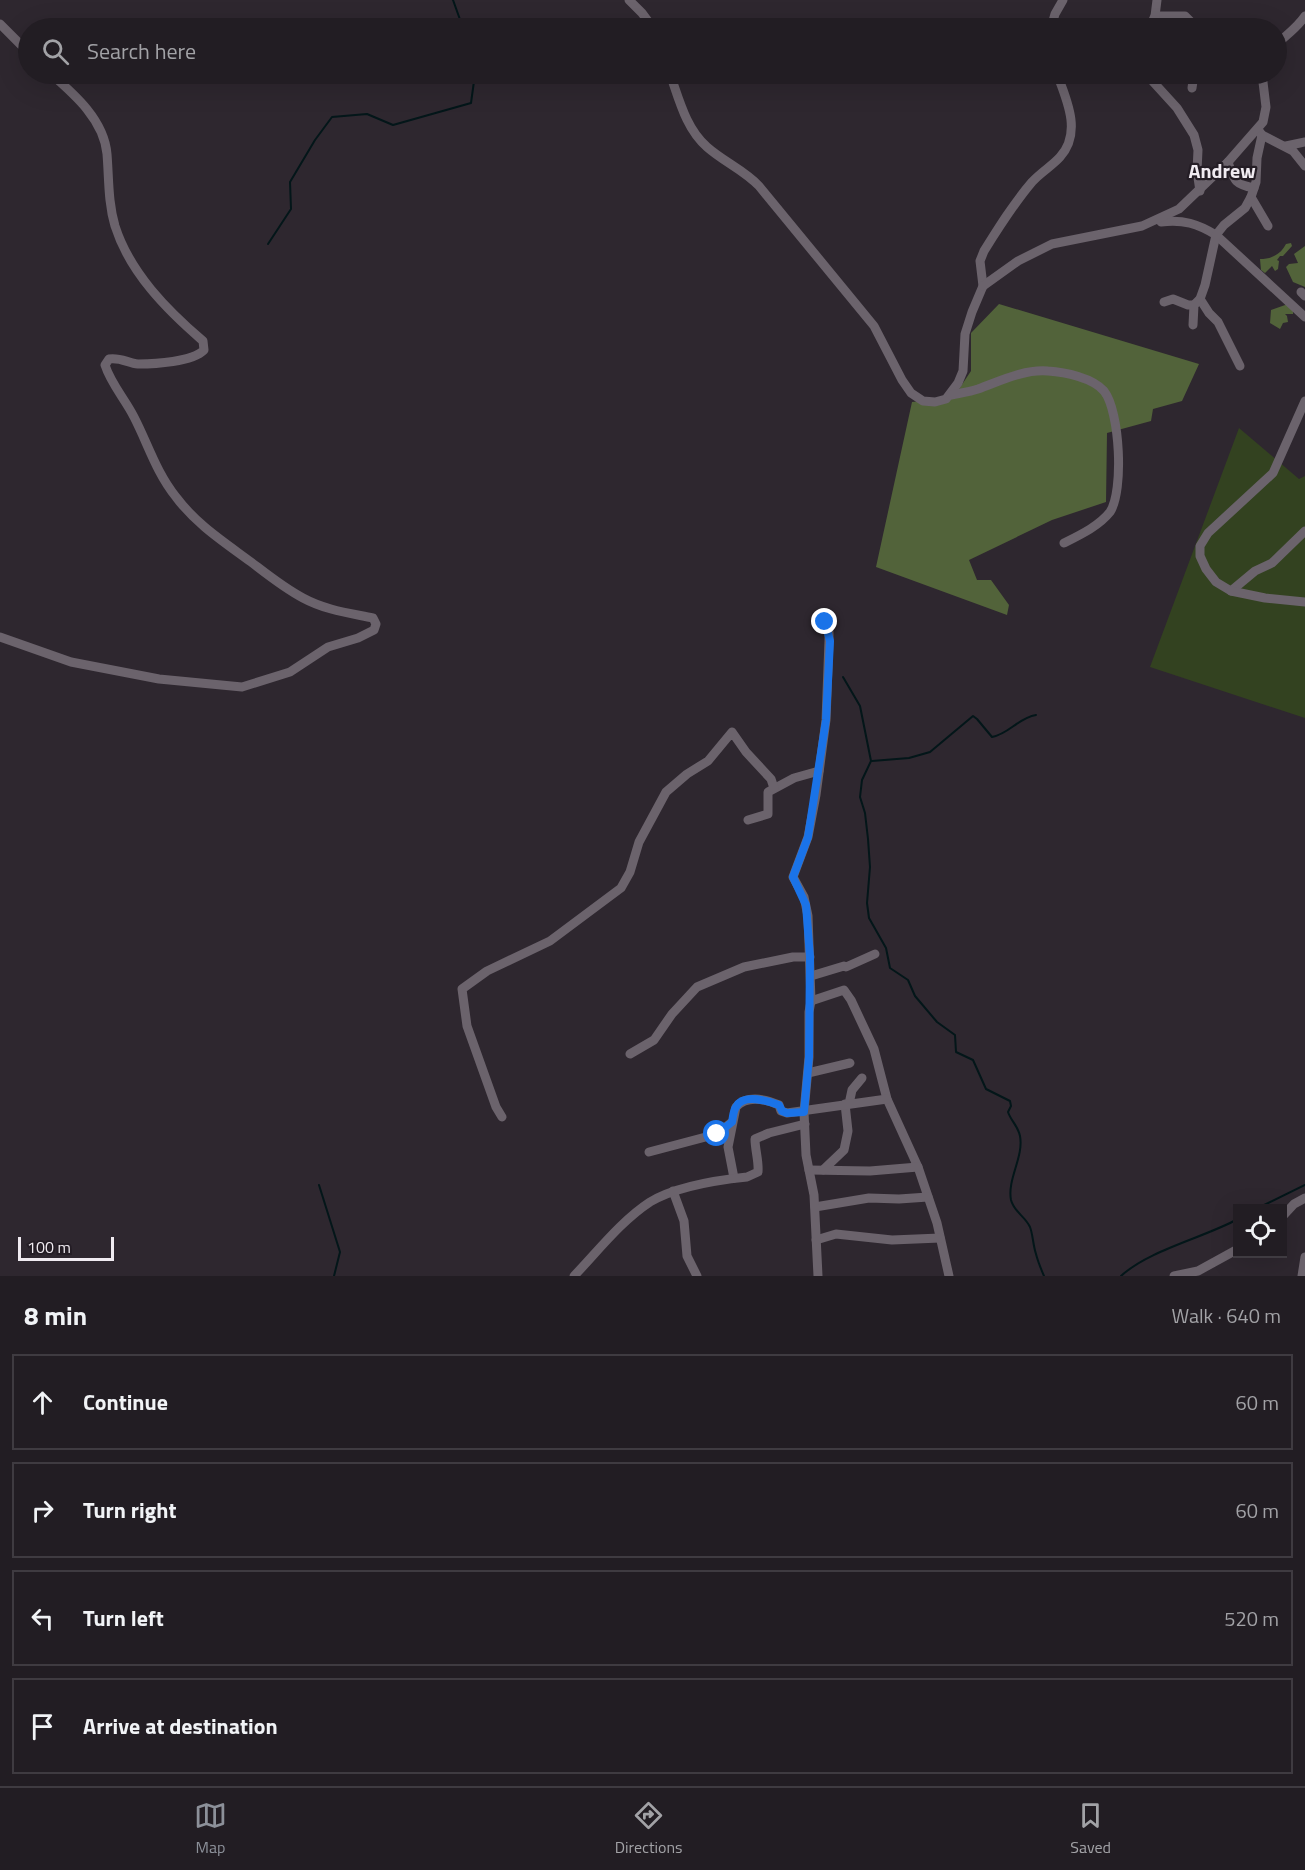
<!DOCTYPE html>
<html lang="en">
<head>
<meta charset="utf-8">
<style>
  body { margin:0; font-family:"Titillium Web",sans-serif; background:#2a262b; color:#f1f3f6 }
  .controls { position:absolute; right:18px; bottom:18px; display:grid; overflow:hidden; border-radius:0px; box-shadow:0 6px 24px #0002 }
  .controls button { width:54px; height:54px; display:grid; place-items:center; padding:0; border:0; border-bottom:2px solid #3f3b41; background:#221d23; color:#f1f3f6; font:30px sans-serif }
  .scale { position:absolute; left:18px; bottom:15px; width:96px; box-sizing:border-box; padding-left:6px; border:3px solid #f0ebf1; border-top:0; font-size:16px; line-height:21px; white-space:nowrap; color:#f0ebf1; -webkit-text-stroke:4px #241d25; paint-order:stroke }
  .stop { position:absolute; width:18px; height:18px; margin:-14px; border:4px solid #1a73e8; border-radius:50%; background:#fff }
  .stop.end { background:#1a73e8; border-color:#fff; box-shadow:0 2px 6px #0008 }
  .list { margin:0; padding:0; list-style:none }
  h2 { display:flex; justify-content:space-between; align-items:center; height:78px; margin:0; padding:0 24px; font-size:26px }
  h2 small { font-size:20px; font-weight:400; color:#a2a2a6 }
  .list li { display:grid; grid-template-columns:39px 1fr auto; gap:18px; align-items:center; box-sizing:border-box; height:96px; margin:0 12px 12px; padding:0 12px; border:2px solid #3f3b41; border-radius:0px }
  .list b { display:block; font-size:22px; white-space:nowrap }
  .list em { font-size:20px; font-style:normal; color:#a2a2a6 }
  .icon { flex:none; width:33px; height:33px; fill:none; stroke:currentColor; stroke-width:2; stroke-linecap:round; stroke-linejoin:round }
  .map { position:relative; flex:none; width:1305px; height:1276px; overflow:hidden }
  .search { position:absolute; background:#221d23; box-shadow:0 6px 24px #0002; left:18px; right:18px; top:18px; height:66px; display:flex; align-items:center; gap:15px; box-sizing:border-box; padding:0 21px; border-radius:33px; color:#a2a2a6; font-size:22px }
  .sheet { height:510px; background:#221d23 }
  nav { display:flex; justify-content:space-around; align-items:center; box-sizing:border-box; height:84px; border-top:2px solid #3f3b41; background:#221d23; font-size:16px; color:#a2a2a6 }
  nav a { display:grid; justify-items:center; gap:3px }
  nav .on { color:#8c9099 }
  .map>svg:first-child { display:block }
  .green { fill:#334220 }
  .forest { fill:#52633a }
  .lines { fill:none; stroke-linecap:round; stroke-linejoin:round }
  .stream { stroke:#031619; stroke-width:2 }
  .minor { stroke:#6b636c; stroke-width:9 }
  .route { stroke:#1a73e8; stroke-width:8 }
  .labels { text-anchor:middle; dominant-baseline:central; stroke-width:4.5; stroke-linejoin:round; paint-order:stroke }
  .quarter-label { font-size:20px; font-weight:bold; fill:#f0ebf1; stroke:#241d25 }
</style>
</head>
<body>
<div class="map">
<svg width="1305" height="1276" viewBox="0 0 1305 1276">
  <rect width="100%" height="100%" fill="#2e272f"/>
  <polygon class="green" points="1239,428 1299,479 1305,476 1305,718 1150,667"/>
  <g class="forest">
    <path d="M1291 243 1292 246 1283 256H1280L1277 260 1279 261 1278 269 1275 271 1272 266 1265 273 1261 270 1260 259C1272 259 1281 254 1286 244Z"/>
    <polygon points="1305,246 1305,287 1293,282 1286,267 1289,264 1298,263 1294,254"/>
    <polygon points="999,304 1199,364 1182,401 1153,409 1151,421 1107,433 1106,502 1052,520 969,560 977,580 991,580 1009,605 1007,615 876,567 912,402 953,398 971,371 971,333"/>
    <polygon points="1288,304 1293,308 1293,314 1285,314 1287,316 1288,322 1283,323 1280,329 1270,323 1271,310"/>
  </g>
  <g class="lines">
    <g class="stream">
      <polyline points="453,0 463,28"/>
      <polyline points="268,244 291,209 290,182 315,140 332,117 367,114 393,125 471,103 475,74"/>
      <path d="M843 677 860 706 871 761 862 780 860 797 865 813 868 839 870 867 867 903 869 918 886 948 890 968 908 980 915 996 937 1022 955 1035 956 1052 973 1060 986 1089 1010 1101 1011 1106 1008 1112C1011 1121 1018 1126 1020 1136 1024 1157 1007 1179 1011 1200 1014 1212 1025 1216 1030 1227 1033 1235 1033 1245 1036 1254 1038 1262 1041 1269 1044 1276"/>
      <path d="M872 761 909 758 930 752 973 716 977 719 992 737C1009 734 1018 718 1036 715"/>
      <polyline points="319,1185 340,1252 334,1276"/>
      <polyline points="1258,1208 1305,1185"/>
      <path d="M1121 1276C1149 1250 1203 1238 1238 1219"/>
    </g>
    <g class="minor">
      <polyline points="629,0 642,13 653,28"/>
      <polyline points="1155,16 1185,16 1197,28"/>
      <polyline points="0,24 28,52"/>
      <polyline points="1051,28 1055,14 1063,0"/>
      <polyline points="1149,28 1155,16 1157,0"/>
      <path d="M1276 45C1286 35 1297 28 1305 16"/>
      <path d="M670 74C679 99 686 129 707 147 724 162 744 170 759 186L874 326 902 380 911 393 923 401 935 402 946 399 958 383 963 371 965 334 972 312 983 286 980 261 984 251C999 227 1014 203 1032 182 1041 172 1052 166 1060 157 1082 133 1067 100 1057 74"/>
      <polyline points="1146,74 1177,108 1194,135 1198,150 1197,171 1200,191"/>
      <polyline points="1192,88 1194,74"/>
      <polyline points="1259,131 1262,135 1293,151 1305,166"/>
      <polyline points="1286,146 1305,142"/>
      <path d="M1228 162C1234 180 1234 184 1254 188"/>
      <polyline points="1251,197 1268,226"/>
      <path d="M1161 222C1183 219 1198 224 1216 235L1305 317"/>
      <polyline points="983,286 1018,261 1052,244 1142,226 1179,209 1228,162 1263,122 1266,107 1262,74"/>
      <polyline points="1301,292 1305,296"/>
      <polyline points="1200,299 1209,313 1218,322 1240,366"/>
      <polyline points="1164,302 1173,299 1188,305 1194,305"/>
      <polyline points="1193,325 1194,305 1200,299 1205,285 1216,235 1224,225 1245,208 1251,197 1256,182 1257,158 1262,135"/>
      <path d="M951 395C960 393 969 392 978 389 1000 381 1024 369 1048 371 1065 372 1093 378 1104 391 1120 411 1124 491 1110 512 1099 526 1080 535 1064 543"/>
      <polyline points="1305,401 1273,473 1208,533 1200,546 1200,556 1206,569 1216,582 1231,591 1255,571 1272,563 1305,531"/>
      <polyline points="1231,591 1265,598 1305,602"/>
      <path d="M0 637 71 662 159 679 242 687 290 672 328 647 358 638 374 630 376 624 373 618C349 613 325 610 303 598 284 588 268 575 251 562 224 542 196 524 176 497 156 472 148 444 134 417 125 399 111 384 105 365L109 359C120 357 128 363 138 364 155 364 192 362 204 350L203 341C167 310 130 273 115 226 108 202 109 179 107 154 104 120 75 95 51 74"/>
      <polyline points="748,820 768,814 768,792 794,778 819,771"/>
      <polyline points="811,976 844,966 846,967 875,954"/>
      <polyline points="811,1001 844,990 851,1000 874,1049 887,1099 918,1167 937,1223 949,1276"/>
      <polyline points="630,1054 654,1040 672,1014 697,987 744,967 793,957 810,957"/>
      <polyline points="808,1073 850,1063"/>
      <polyline points="849,1104 852,1090 862,1078"/>
      <polyline points="502,1117 496,1107 467,1026 462,989 487,971 550,941 621,888 630,872 639,842 666,792 687,774 708,761 732,732 746,752 771,779 774,788"/>
      <polyline points="649,1152 717,1134 732,1122"/>
      <polyline points="809,1170 870,1171 918,1167"/>
      <polyline points="823,1170 844,1150 848,1131 845,1104"/>
      <path d="M734 1178 728 1147 736 1107C747 1095 765 1099 779 1105L781 1111 787 1113 887 1099"/>
      <polyline points="673,1191 684,1221 687,1256 697,1276"/>
      <polyline points="815,1207 869,1198 899,1199 928,1197"/>
      <polyline points="1282,1217 1294,1204 1305,1198"/>
      <polyline points="816,1240 836,1234 892,1240 940,1238"/>
      <path d="M574 1276C598 1251 621 1221 650 1202 675 1187 718 1180 747 1177L758 1172C759 1161 755 1150 755 1139L769 1133 805 1124"/>
      <polyline points="818,1276 814,1195 806,1155 804,1112 809,1057 809,1012 811,1001 808,916 804,897 793,877 808,837 816,795 826,720 829,641 829,632 823,615"/>
      <polyline points="1174,1276 1198,1271 1238,1249"/>
      <polyline points="1302,1276 1305,1257"/>
    </g>
  </g>
  <g class="lines">
    <path class="route" d="M717 1134 732 1122C733 1118 733 1111 736 1107 743 1093 768 1101 779 1105L782 1111 787 1113 804 1112 809 1057 810 957 806 905 793 877 808 837 826 720 830 641 825 622"/>
  </g>
  <g class="labels">
    <g class="quarter-label">
      <text x="1222" y="170">Andrew</text>
    </g>
  </g>
</svg>
<div class="controls">
<button><svg class="icon" aria-label="locate" viewBox="0 0 24 24"><circle cx="12" cy="12" r="6"/><path d="M12 2v4M12 18v4M2 12h4M18 12h4"/></svg></button>
</div>
<div class="scale">100 m</div>
<div class="stop" style="left:717px;top:1134px"></div>
<div class="stop end" style="left:825px;top:622px"></div>
<div class="search"><svg class="icon" aria-label="search" viewBox="0 0 24 24"><circle cx="10" cy="10" r="6"/><path d="M15 15l6 6"/></svg>Search here</div>
</div>
<section class="sheet">
<h2>8 min<small>Walk · 640 m</small></h2>
<ul class="list">
<li><svg class="icon" aria-label="ahead" viewBox="0 0 24 24"><path d="M12 20V5M6 11l6-6 6 6"/></svg><div><b>Continue</b></div><em>60 m</em></li>
<li><svg class="icon" aria-label="right" viewBox="0 0 24 24"><path d="M7 20v-9h11M14 6l5 5-5 5"/></svg><div><b>Turn right</b></div><em>60 m</em></li>
<li><svg class="icon" aria-label="left" viewBox="0 0 24 24"><path d="M17 20v-9H6M10 6l-5 5 5 5"/></svg><div><b>Turn left</b></div><em>520 m</em></li>
<li><svg class="icon" aria-label="arrive" viewBox="0 0 24 24"><path d="M6 21V4h12l-3 4 3 4H6"/></svg><div><b>Arrive at destination</b></div></li>
</ul>
</section>
<nav>
<a class="on"><svg class="icon" aria-label="map" viewBox="0 0 24 24"><path d="M3 6l6-2 6 2 6-2v14l-6 2-6-2-6 2zM9 4v14M15 6v14"/></svg>Map</a>
<a><svg class="icon" aria-label="directions" viewBox="0 0 24 24"><path d="M12 3l9 9-9 9-9-9zM9 14v-3h6M13 9l2 2-2 2"/></svg>Directions</a>
<a><svg class="icon" aria-label="saved" viewBox="0 0 24 24"><path d="M7 4h10v16l-5-4-5 4z"/></svg>Saved</a>
</nav>
</body>
</html>
